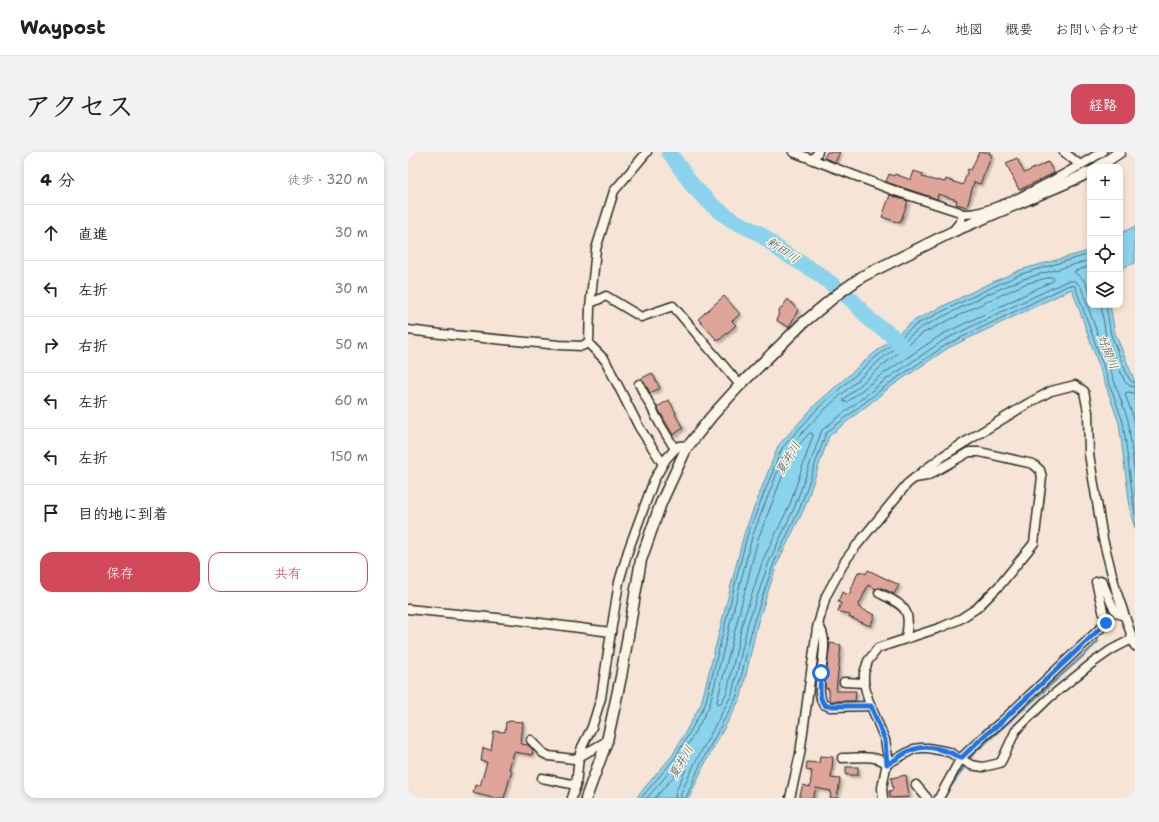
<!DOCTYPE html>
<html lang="ja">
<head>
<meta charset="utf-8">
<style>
  body { margin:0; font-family:"Shantell Sans","Klee One",sans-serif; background:#f2f2f2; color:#202124 }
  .controls { position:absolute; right:12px; top:12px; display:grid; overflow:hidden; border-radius:8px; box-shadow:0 2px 6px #0003 }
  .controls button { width:36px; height:36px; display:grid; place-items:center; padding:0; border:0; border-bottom:1px solid #e0e0e0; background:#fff; color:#202124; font:20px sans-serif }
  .stop { position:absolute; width:12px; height:12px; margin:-9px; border:3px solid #1a73e8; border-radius:50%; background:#fff }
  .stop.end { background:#1a73e8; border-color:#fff; box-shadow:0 1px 4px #0008 }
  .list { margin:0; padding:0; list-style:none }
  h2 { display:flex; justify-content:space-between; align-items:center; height:52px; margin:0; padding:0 16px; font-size:17px }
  h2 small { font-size:13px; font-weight:400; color:#757577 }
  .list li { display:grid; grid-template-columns:26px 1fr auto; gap:12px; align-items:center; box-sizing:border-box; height:56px; padding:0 16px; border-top:1px solid #e0e0e0 }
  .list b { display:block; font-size:15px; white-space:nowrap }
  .list em { font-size:13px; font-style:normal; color:#757577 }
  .actions { display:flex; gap:8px; padding:12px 16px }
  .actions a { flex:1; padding:9px 0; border:1px solid #d1495b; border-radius:12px; text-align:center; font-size:14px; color:#d1495b }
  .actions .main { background:#d1495b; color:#fff }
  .icon { flex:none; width:22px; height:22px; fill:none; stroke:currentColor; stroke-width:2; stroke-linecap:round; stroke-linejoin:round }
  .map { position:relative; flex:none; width:727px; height:646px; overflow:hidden; border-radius:12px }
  header { display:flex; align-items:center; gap:24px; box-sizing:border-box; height:56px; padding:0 20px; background:#fff; border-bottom:1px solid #e0e0e0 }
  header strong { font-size:19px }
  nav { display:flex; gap:22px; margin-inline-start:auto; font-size:14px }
  .intro { display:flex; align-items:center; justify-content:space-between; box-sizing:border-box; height:96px; padding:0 24px }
  h1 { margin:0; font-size:28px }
  .button { padding:10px 18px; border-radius:12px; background:#d1495b; color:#fff; font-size:14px; font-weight:700 }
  main { display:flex; gap:24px; padding:0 24px }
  aside { flex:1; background:#fff; border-radius:12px; box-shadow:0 2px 6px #0003 }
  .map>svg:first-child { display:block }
  .water { fill:#8bd3ed; stroke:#65909f }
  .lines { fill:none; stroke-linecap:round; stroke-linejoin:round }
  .shore { stroke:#516e79; stroke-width:1 }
  .stream { stroke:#65909f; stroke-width:2.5 }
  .river { stroke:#8bd3ed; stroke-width:16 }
  .building { fill:#dfa59b; stroke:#2b2b2b; filter:url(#shadow) }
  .minor-casing { stroke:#2b2b2b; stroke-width:11 }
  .tertiary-casing { stroke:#2b2b2b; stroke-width:13 }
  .minor { stroke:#fcf5e5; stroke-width:8 }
  .tertiary { stroke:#fcf5e5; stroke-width:10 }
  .route { stroke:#1a73e8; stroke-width:5 }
  .labels { text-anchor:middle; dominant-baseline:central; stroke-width:3; stroke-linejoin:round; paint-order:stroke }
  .water-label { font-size:12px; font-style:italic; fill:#43555c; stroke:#fcf5e5 }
</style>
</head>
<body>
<header>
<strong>Waypost</strong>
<nav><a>ホーム</a><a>地図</a><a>概要</a><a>お問い合わせ</a></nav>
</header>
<div class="intro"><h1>アクセス</h1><a class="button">経路</a></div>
<main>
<aside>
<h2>4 分<small>徒歩 · 320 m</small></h2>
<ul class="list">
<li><svg class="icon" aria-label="ahead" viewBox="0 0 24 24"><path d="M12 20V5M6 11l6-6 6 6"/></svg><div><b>直進</b></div><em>30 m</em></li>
<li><svg class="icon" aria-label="left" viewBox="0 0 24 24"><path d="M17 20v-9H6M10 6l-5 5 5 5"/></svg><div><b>左折</b></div><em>30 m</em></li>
<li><svg class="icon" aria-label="right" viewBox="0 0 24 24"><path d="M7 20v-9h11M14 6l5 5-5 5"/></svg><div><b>右折</b></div><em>50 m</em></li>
<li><svg class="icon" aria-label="left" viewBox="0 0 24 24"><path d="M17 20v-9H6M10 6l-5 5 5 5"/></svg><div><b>左折</b></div><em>60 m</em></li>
<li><svg class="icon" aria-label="left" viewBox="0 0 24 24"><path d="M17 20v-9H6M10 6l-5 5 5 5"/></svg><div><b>左折</b></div><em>150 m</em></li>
<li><svg class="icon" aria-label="arrive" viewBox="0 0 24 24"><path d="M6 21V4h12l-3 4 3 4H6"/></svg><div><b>目的地に到着</b></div></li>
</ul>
<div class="actions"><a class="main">保存</a><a>共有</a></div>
</aside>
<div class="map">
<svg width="727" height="646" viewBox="0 0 727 646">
  <defs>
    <filter id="shadow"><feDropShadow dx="2.5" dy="2.5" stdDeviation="1" flood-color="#0004"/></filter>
  </defs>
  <rect width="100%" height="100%" fill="#f6e5d6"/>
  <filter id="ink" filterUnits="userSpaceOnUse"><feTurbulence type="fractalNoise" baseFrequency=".025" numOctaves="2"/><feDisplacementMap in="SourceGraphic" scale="8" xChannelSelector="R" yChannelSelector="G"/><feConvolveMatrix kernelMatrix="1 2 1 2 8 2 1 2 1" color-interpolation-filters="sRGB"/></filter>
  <g filter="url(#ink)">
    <g class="water">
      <polygon points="727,74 727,111 716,115 712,122 712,82"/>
      <polygon points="682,98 682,153 702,153 707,181 727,230 727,376 723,363 711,271 664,137 540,196 481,236 421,284 396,357 369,412 349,473 333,545 295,615 281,646 229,646 232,641 264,604 293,552 336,382 370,294 408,252 465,202 507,168 576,134 612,118 677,100"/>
    </g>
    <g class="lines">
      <g class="shore">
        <polyline points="682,114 667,119 666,120 677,129 682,142"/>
        <polygon points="644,125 646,127 645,129 533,183 472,224 439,250 436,250 436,247 475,213 515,181 582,148 617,132"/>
        <polyline points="693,153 698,185 717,230 722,234 727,235"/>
        <polyline points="698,153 703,183 721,227 724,230 727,230"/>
        <polyline points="727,241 719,240 717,242 726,267 727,277"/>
        <polygon points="402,281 404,281 405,283 382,352 355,408 335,469 319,540 313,551 310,552 309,549 350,387 383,302"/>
        <polyline points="233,646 267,606 297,553 339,384 374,296 411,255 468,205 509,172 578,138 613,122 682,102"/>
        <polyline points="239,646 271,609 301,555 344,385 378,298 415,259 471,209 512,176 580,142 615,127 682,108"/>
        <polyline points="247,646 274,615 276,614 278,617 268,639 267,646"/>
        <polyline points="273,646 273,641 287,611 324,542 340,471 361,410 387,354 414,278 476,229 536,188 589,162 659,129 667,129 673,135 720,268 727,325"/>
        <polyline points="278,646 292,613 329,544 345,472 366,411 392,356 418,281 479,233 538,193 661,133 667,134 715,270 727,363"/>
      </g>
      <polyline class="stream" points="536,646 541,637 565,602 677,502 690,489"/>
      <polyline class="river" points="261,0 285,34 304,53 324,68 351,81 373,99 411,122 445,149 463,169 482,182 494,195"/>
    </g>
    <g class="building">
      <polygon points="419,0 432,0 427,10 416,6"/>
      <polygon points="571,0 582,0 581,2 584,3 572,32 566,30 559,55 548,52 549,48 530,42 529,47 478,30 481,22 486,24 487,22 503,28 506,19 515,22 514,25 529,29 529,28 537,30 538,27 555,33 560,17 563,18"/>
      <polygon points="609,6 616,21 640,10 646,21 611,38 598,11"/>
      <polygon points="482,43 500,49 492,71 474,65"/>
      <polygon points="316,144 332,162 324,169 328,173 310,189 290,167"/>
      <polygon points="380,147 390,158 381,175 369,169 371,159"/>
      <polygon points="244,221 252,236 242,241 236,229 232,227"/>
      <polygon points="261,248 268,261 267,262 275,276 265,283 249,255"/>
      <polygon points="460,418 491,433 486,442 474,436 468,437 460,433 450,455 467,463 462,474 441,465 442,463 430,459 433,451 430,450 434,440 441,443 450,420 452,421 452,419 458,422"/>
      <polygon points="422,491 433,493 428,539 448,539 447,549 421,549 421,537 417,536 417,533"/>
      <polygon points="101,569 115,570 113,592 120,593 125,598 124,603 106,600 101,617 104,618 96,646 85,646 65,641 67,633 72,634 79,610 73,609 75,596 83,598 86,579 97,580 98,570 101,570"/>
      <polygon points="412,604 425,605 423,626 432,627 429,646 422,646 423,639 408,636 405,646 391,646 395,633 402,635 404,619 398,618 399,610 411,611"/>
      <rect x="438" y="615" width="12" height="8"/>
      <polygon points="498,623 501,645 482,646 481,639 485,638 483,626"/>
    </g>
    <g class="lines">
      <g class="minor-casing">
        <g id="minor">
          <polyline points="385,0 490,40 549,59 554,62 553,69 545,79"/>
          <polyline points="656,0 672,13"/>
          <polyline points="405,8 410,0"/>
          <path d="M554 62C570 63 584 56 599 51 632 37 663 19 694 0"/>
          <polyline points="183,151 198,144 233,165 265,154 332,233"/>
          <polyline points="0,178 33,182 151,193 174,194 181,190 182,156 188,97 206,39 239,0"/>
          <polyline points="180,191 197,208 231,275 255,312"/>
          <polyline points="231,232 253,274 267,297"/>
          <path d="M471 441C480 446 497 452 499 463 501 470 499 479 498 486"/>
          <polyline points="0,457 109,468 203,480 193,546 184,575 174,595 171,605 168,633 164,646"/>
          <path d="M410 473C426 491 404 531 415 552L422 555 463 554"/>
          <polyline points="203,480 211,430 220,399 246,328 258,307 267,297 271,294 281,293"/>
          <polyline points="436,530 456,531"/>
          <polyline points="123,588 135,601 141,604 166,607 171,605 199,589"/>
          <path d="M434 606C448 606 468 602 479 612L506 597 513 596H520L541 600 563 613 575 615 592 611 594 608 608 578 641 546 683 512 703 498 724 487"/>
          <polyline points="134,626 168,633"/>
          <polyline points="508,633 519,646"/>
          <polyline points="382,646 392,602 409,476 418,444 437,409 449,393 499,332 514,320 538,302 619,252 643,239 667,233 676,239 680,260 681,302 695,387 708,438 727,494"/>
          <polyline points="475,646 474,636 480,605 477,588 460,547 456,531 456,521 460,509 470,496 534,475 552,467 569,456 592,433 626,391 634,325 632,318 625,312 572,300 561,300 519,324 507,326"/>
          <polyline points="531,646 553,606 575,585 593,570 698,471 688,430 694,429 704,453 709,461 716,464"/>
        </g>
      </g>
      <g class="tertiary-casing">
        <g id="tertiary">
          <polyline points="690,15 712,0"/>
          <polyline points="178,646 199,589 213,525 233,408 253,351 278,297 303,265 332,233 395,171 431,141 455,124 544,80 665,28 682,20"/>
        </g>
      </g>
      <use href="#minor" class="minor"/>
      <use href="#tertiary" class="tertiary"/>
    </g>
  </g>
  <g class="lines" filter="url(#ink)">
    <path class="route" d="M413 521C413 530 409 548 418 554H463L477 588 479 612C489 608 497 599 507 597 521 592 541 599 553 606L575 585 593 570 698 471"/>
  </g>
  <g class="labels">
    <g class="water-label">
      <text transform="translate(375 98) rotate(35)">新田川</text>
      <text transform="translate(700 200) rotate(69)">好間川</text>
      <text transform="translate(380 306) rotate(-59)">夏井川</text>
      <text transform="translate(273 610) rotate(-60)">夏井川</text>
    </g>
  </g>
</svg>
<div class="controls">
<button>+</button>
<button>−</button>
<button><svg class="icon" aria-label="locate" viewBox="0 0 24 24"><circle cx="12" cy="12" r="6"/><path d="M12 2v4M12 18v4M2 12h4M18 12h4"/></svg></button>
<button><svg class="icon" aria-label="layers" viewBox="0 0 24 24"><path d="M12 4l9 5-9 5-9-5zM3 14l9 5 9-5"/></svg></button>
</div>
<div class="stop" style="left:413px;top:521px"></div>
<div class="stop end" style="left:698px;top:471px"></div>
</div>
</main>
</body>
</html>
